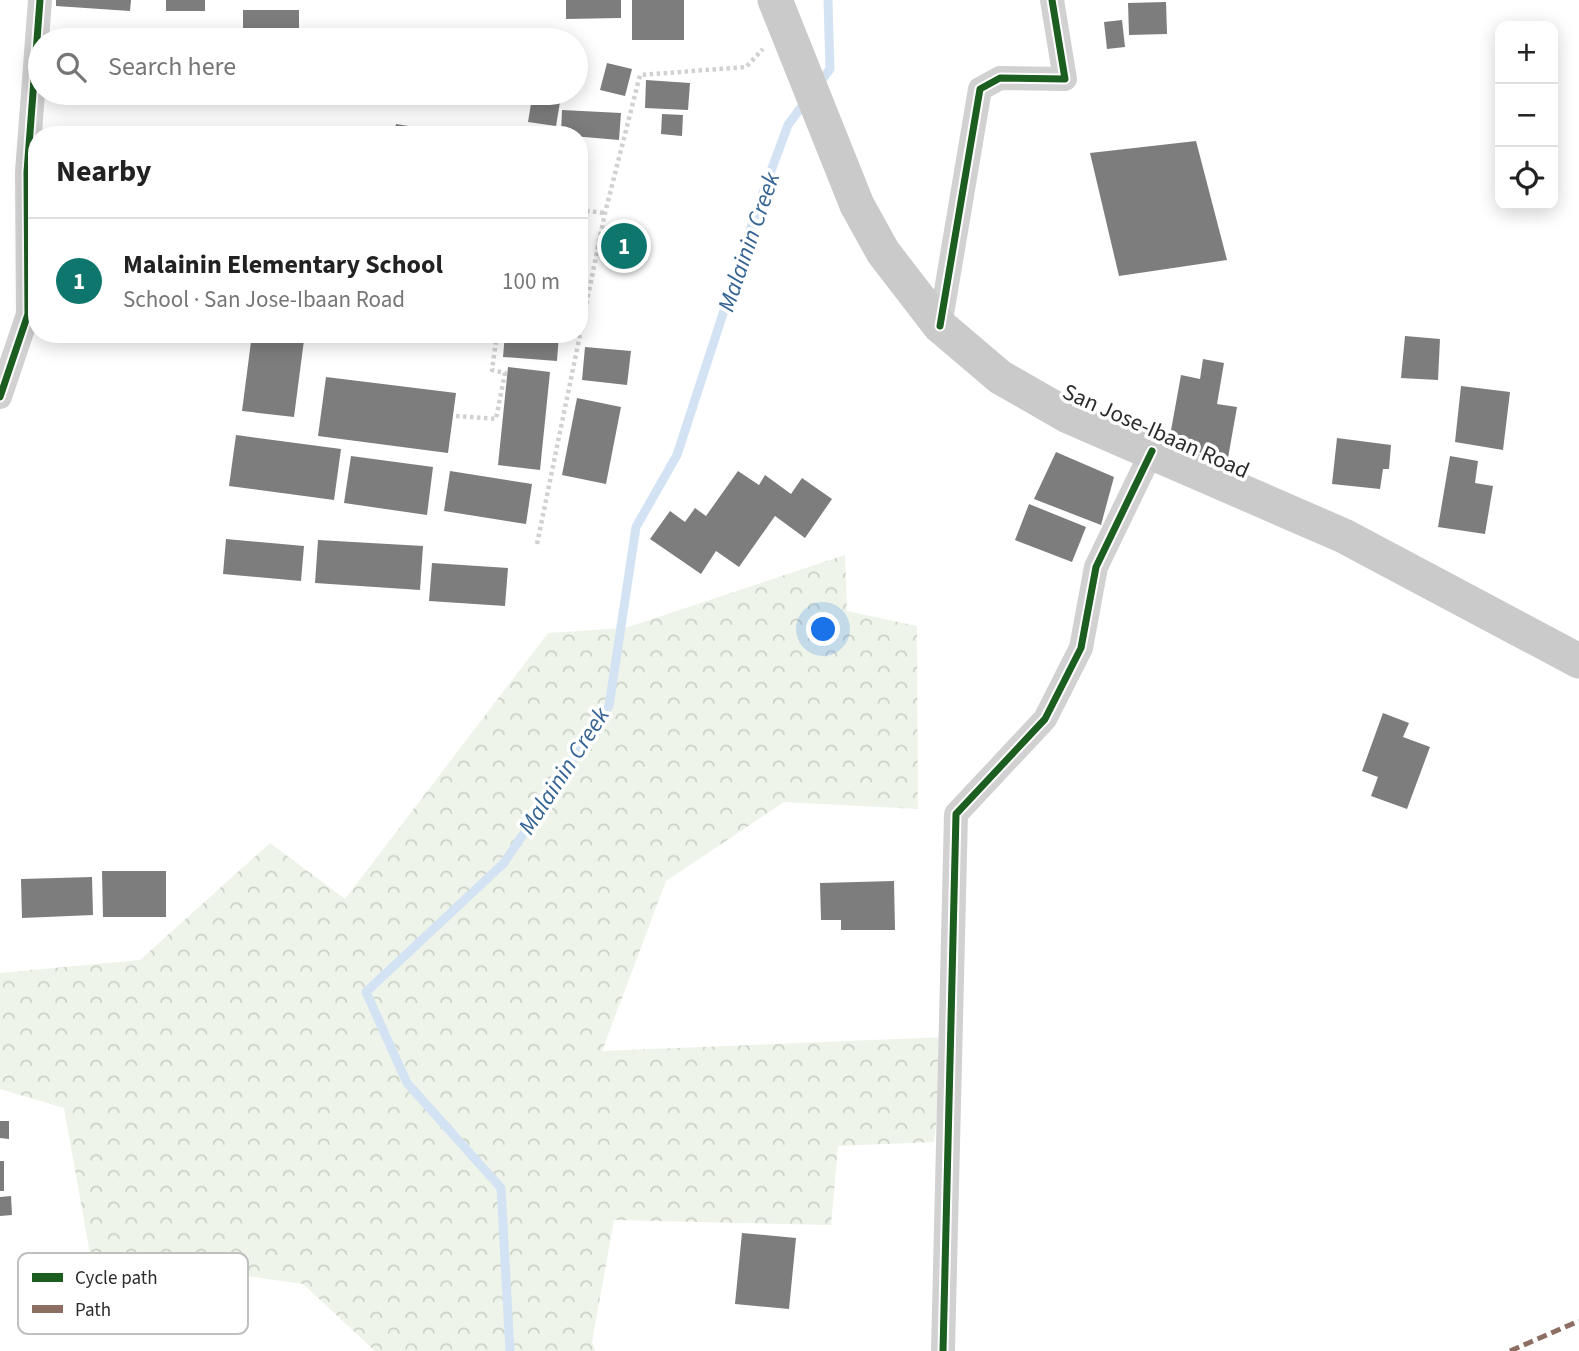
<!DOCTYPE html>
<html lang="en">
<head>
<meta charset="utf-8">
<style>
  body { margin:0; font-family:"Source Sans 3",sans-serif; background:#f2f2f2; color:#222 }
  .controls { position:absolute; right:21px; top:21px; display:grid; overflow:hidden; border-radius:14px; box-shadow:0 4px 18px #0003 }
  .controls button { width:63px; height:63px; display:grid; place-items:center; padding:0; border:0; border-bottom:2px solid #e0e0e0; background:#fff; color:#222; font:35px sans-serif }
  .you { position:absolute; left:824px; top:630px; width:24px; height:24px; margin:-18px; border:5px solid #fff; border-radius:50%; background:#1a73e8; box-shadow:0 0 0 10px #1a73e833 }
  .badge { display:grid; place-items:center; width:46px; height:46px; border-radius:50%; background:#0f766e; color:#fff; font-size:23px; font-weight:700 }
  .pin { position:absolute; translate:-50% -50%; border:4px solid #fff; box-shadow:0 2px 7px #0006 }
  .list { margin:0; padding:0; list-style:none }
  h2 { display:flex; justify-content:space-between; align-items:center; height:91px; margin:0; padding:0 28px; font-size:30px }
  h2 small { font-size:23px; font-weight:400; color:#767676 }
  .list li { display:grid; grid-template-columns:46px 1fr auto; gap:21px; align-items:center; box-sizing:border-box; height:126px; padding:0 28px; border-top:2px solid #e0e0e0 }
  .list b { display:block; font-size:26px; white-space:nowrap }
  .list p { margin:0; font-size:23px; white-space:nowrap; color:#767676 }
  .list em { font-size:23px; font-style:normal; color:#767676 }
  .icon { flex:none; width:38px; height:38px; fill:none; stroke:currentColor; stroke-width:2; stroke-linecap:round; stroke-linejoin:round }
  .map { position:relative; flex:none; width:1579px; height:1351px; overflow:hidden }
  .search { position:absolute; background:#fff; box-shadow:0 4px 18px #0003; left:28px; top:28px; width:560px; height:77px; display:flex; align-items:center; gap:18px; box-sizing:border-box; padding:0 24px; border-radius:38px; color:#767676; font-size:26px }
  .panel { position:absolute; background:#fff; box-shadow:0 4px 18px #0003; left:28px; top:126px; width:560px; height:217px; border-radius:28px }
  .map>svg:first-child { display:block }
  .forest { fill:url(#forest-crowns) }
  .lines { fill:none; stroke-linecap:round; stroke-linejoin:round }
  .stream { stroke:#d4e3f3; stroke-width:9 }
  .building { fill:#7d7d7d }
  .path { stroke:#d1d1d1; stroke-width:4.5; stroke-dasharray:3.5 3.5; stroke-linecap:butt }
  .street { stroke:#d1d1d1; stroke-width:24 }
  .secondary { stroke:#cacaca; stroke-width:35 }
  .quiet { stroke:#8d6e63; stroke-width:5; stroke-dasharray:10 5; stroke-linecap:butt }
  .cycleway-casing { stroke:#fff; stroke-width:11 }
  .cycleway { stroke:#1b5e20; stroke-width:7 }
  .labels { text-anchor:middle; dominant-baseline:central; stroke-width:7; stroke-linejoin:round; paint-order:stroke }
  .street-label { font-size:23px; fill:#2c2c2c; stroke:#fff }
  .water-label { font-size:24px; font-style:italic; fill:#346394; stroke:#fff }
  .key { fill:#fff; stroke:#c0c0c0; stroke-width:2 }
  .key-label { font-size:19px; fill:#2c2c2c }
</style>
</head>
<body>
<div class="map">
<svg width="1579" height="1351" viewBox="0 0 1579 1351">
  <defs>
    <pattern id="forest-crowns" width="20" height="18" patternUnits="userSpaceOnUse" patternTransform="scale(1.75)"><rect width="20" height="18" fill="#eef4e9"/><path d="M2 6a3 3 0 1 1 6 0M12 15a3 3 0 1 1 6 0" fill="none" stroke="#ccd1c8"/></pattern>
  </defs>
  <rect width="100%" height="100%" fill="#fff"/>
  <polygon class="forest" points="845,555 847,611 917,626 918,809 784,802 666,881 602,1051 946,1037 934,1142 838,1146 831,1225 614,1220 592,1342 595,1351 375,1351 303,1284 90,1254 64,1108 0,1089 0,973 140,960 270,843 345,899 548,633 625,628"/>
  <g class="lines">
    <g class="stream">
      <polyline points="818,85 830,69 828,0"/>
      <polyline points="510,1351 501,1188 407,1083 366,992 504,863 609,706 636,527 677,455 758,206 788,125 805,102"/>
    </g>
  </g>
  <g class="building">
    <polygon points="56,0 131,0 130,11 56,6"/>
    <rect x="166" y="0" width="39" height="11"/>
    <polygon points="566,0 621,0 621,18 566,19"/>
    <rect x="632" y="0" width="52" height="40"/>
    <polygon points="1166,2 1167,34 1129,35 1128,3"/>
    <rect x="243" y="10" width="56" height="30"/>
    <polygon points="1122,20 1125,47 1107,49 1104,22"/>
    <polygon points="607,63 632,69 625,96 600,90"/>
    <polygon points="646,80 690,83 688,110 645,108"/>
    <polygon points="532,98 560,102 556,126 528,122"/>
    <polygon points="562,110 621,113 619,140 561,135"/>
    <polygon points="662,114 683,115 682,136 661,134"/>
    <polygon points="396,124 452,133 452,135 394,135"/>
    <polygon points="1196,141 1227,260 1119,276 1090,153"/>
    <polygon points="579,163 584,164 581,185 579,185"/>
    <polygon points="252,334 304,340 294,417 242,411"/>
    <polygon points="289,334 306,334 305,338"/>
    <polygon points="505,334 559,334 557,361 503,357"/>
    <polygon points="1405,336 1440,339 1438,380 1401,378"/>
    <polygon points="585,347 631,351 627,385 582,380"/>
    <polygon points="1203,359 1224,363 1217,404 1237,407 1228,458 1168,447 1181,375 1200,379"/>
    <polygon points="508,367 550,372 540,470 498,465"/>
    <polygon points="326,377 456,393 448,453 318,436"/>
    <polygon points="1461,386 1510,392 1503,450 1455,442"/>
    <polygon points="577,398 621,407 606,484 562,475"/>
    <polygon points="236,435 341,449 334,500 229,486"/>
    <polygon points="1337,438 1391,445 1389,469 1383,469 1380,489 1332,484"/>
    <polygon points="1056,452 1114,477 1101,525 1034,499"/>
    <polygon points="351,456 433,467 427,515 344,503"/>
    <polygon points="1450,456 1478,461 1475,483 1493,486 1485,534 1438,527"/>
    <polygon points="450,471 532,484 526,524 444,511"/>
    <polygon points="738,471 759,485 765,475 791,494 802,478 832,499 805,538 775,516 739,567 716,551 701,574 650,539 670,511 685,522 695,508 706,516"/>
    <polygon points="1029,504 1086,527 1072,562 1015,540"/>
    <polygon points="226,539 304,546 301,581 223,574"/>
    <polygon points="318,540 423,546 420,590 315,583"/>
    <polygon points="432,563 508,568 505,606 429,601"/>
    <polygon points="1383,713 1409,723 1403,737 1430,747 1407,809 1371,796 1378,777 1362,771"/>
    <polygon points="102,871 166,871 166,917 103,917"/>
    <polygon points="92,877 93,915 22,918 21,879"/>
    <polygon points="894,881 895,930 841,930 841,920 821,920 820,883"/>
    <polygon points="0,1121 9,1121 9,1139 0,1138"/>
    <rect x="0" y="1161" width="4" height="30"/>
    <polygon points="11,1196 12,1215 0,1216 0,1197"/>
    <polygon points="742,1233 796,1238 789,1309 735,1304"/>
  </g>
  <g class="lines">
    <g class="path">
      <polyline points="579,210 605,213"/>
      <polyline points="456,416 496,419 505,373 492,370 497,334"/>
      <polyline points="537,544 605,213 640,75 746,67 763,49"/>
    </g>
    <g class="street">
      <polyline points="940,326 980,89 1000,78 1065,79 1052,0"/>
      <polyline points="0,397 28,314 27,172 40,0"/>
      <polyline points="943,1351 956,814 1045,719 1081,648 1096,567 1152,451"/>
    </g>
    <polyline class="secondary" points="775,0 857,205 883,252 940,326 1000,377 1068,416 1344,536 1579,661"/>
    <polyline class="quiet" points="1510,1351 1579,1321"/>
    <g class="cycleway-casing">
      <g id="cycleway">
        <polyline points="940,326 980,89 1000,78 1065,79 1052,0"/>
        <polyline points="0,397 28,314 27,172 40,0"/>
        <polyline points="943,1351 956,814 1045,719 1081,648 1096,567 1152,451"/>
      </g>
    </g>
    <use href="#cycleway" class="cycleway"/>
  </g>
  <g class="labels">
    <g class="street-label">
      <text transform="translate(1156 431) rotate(24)">San Jose-Ibaan Road</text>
    </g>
    <g class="water-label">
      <text transform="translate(749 242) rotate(-71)">Malainin Creek</text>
      <text transform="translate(564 771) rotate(-57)">Malainin Creek</text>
    </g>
  </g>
  <rect x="18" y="1253" width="230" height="81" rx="10" class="key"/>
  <rect x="32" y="1273" width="31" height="9" fill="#1b5e20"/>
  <rect x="32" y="1305" width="31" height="8" fill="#8d6e63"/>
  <g class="key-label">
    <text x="75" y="1284">Cycle path</text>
    <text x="75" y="1316">Path</text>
  </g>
</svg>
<div class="controls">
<button>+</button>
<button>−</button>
<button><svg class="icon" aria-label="locate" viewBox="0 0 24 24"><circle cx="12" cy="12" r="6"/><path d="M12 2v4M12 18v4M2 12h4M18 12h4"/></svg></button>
</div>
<div class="you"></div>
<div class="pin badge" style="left:624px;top:246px">1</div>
<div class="search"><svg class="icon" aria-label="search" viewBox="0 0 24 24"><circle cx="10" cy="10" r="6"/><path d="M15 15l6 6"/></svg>Search here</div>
<section class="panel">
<h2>Nearby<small></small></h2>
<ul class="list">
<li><span class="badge">1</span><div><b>Malainin Elementary School</b><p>School · San Jose-Ibaan Road</p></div><em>100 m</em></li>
</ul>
</section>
</div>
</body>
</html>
